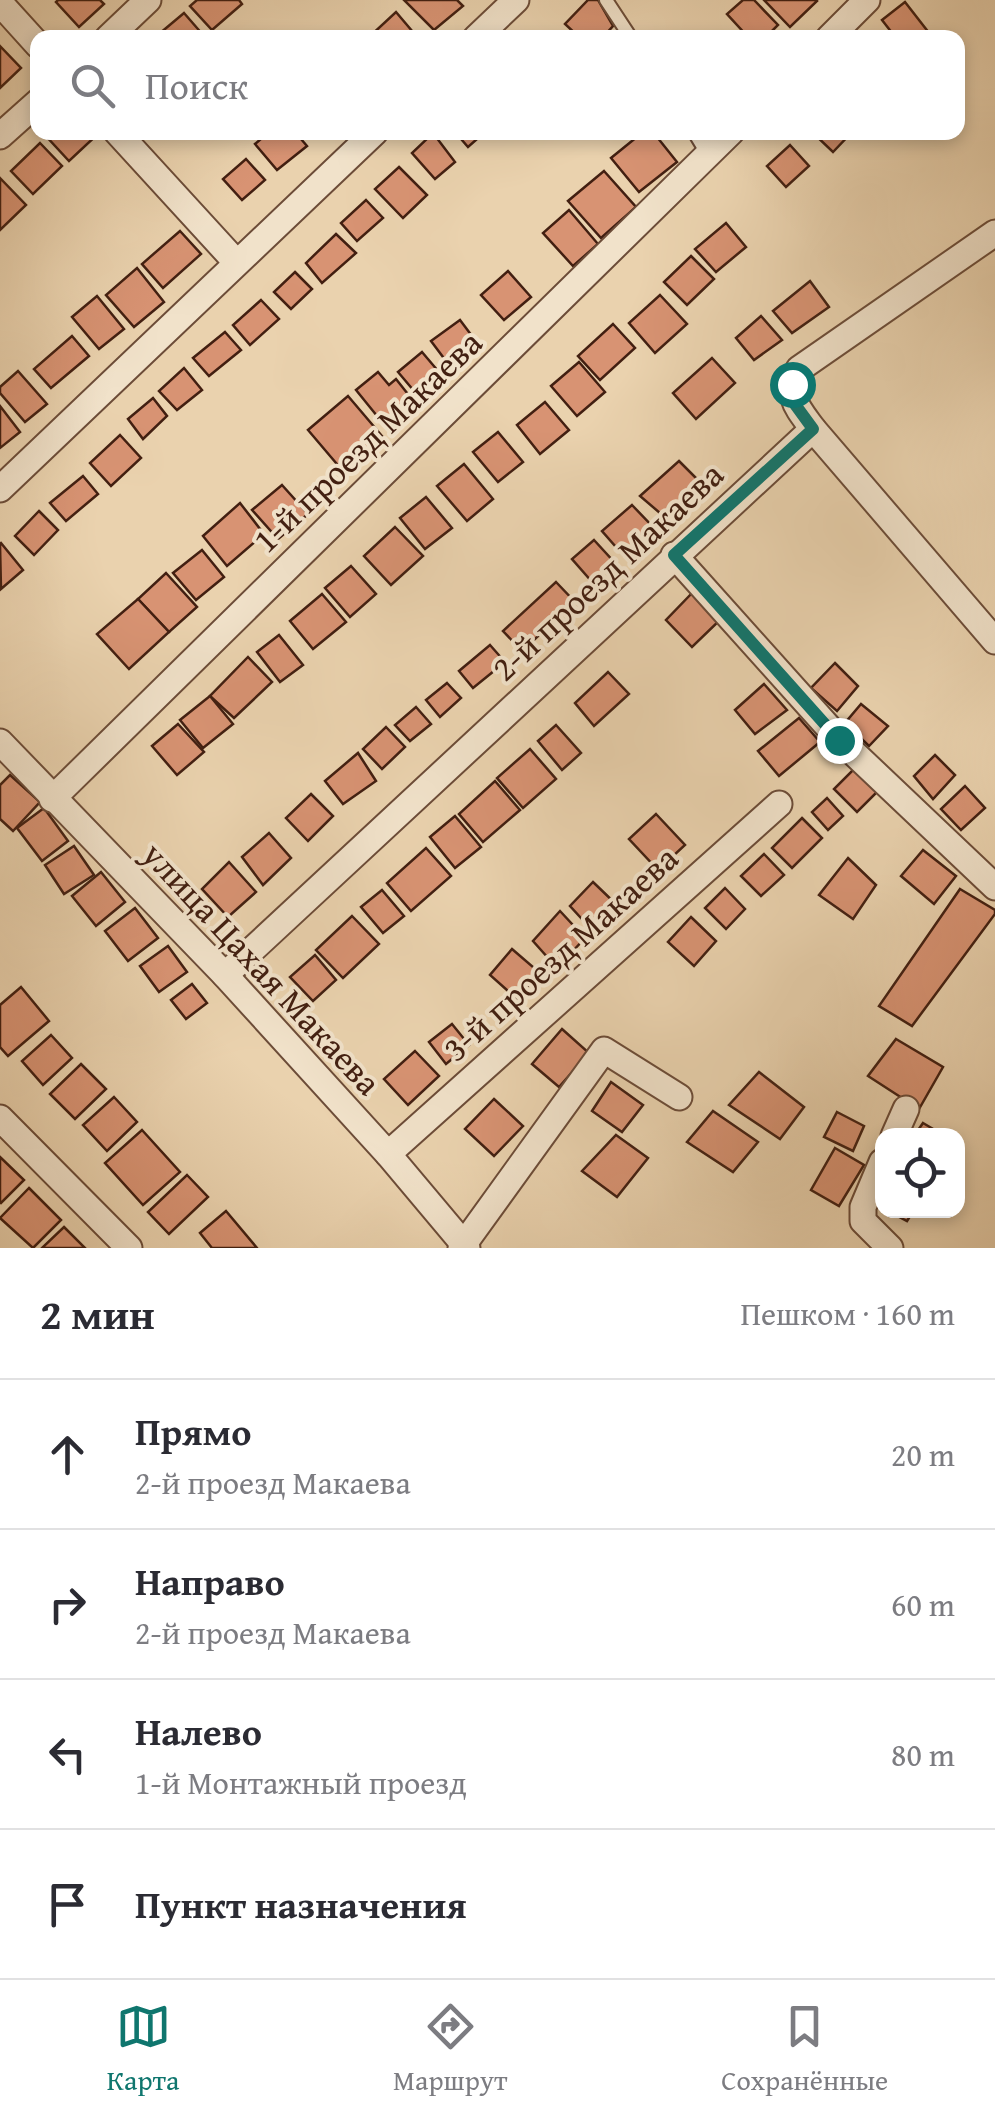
<!DOCTYPE html>
<html lang="ru">
<head>
<meta charset="utf-8">
<style>
  body { margin:0; font-family:"Gentium Book Plus",serif; background:#f2f2f3; color:#2b2b33 }
  .controls { position:absolute; right:30px; bottom:30px; display:grid; overflow:hidden; border-radius:20px; box-shadow:0 5px 15px #0003 }
  .controls button { width:90px; height:90px; display:grid; place-items:center; padding:0; border:0; border-bottom:2px solid #e1e1e2; background:#fff; color:#2b2b33; font:50px sans-serif }
  .stop { position:absolute; width:30px; height:30px; margin:-22px; border:8px solid #0f766e; border-radius:50%; background:#fff }
  .stop.end { background:#0f766e; border-color:#fff; box-shadow:0 2px 10px #0008 }
  .list { margin:0; padding:0; list-style:none }
  h2 { display:flex; justify-content:space-between; align-items:center; height:130px; margin:0; padding:0 40px; font-size:42px }
  h2 small { font-size:32px; font-weight:400; color:#7c7c81 }
  .list li { display:grid; grid-template-columns:65px 1fr auto; gap:30px; align-items:center; box-sizing:border-box; height:150px; padding:0 40px; border-top:2px solid #e1e1e2 }
  .list b { display:block; font-size:38px; white-space:nowrap }
  .list p { margin:0; font-size:32px; white-space:nowrap; color:#7c7c81 }
  .list em { font-size:32px; font-style:normal; color:#7c7c81 }
  .icon { flex:none; width:55px; height:55px; fill:none; stroke:currentColor; stroke-width:2; stroke-linecap:round; stroke-linejoin:round }
  .map { position:relative; flex:none; width:995px; height:1248px; overflow:hidden }
  .search { position:absolute; background:#fff; box-shadow:0 5px 15px #0003; left:30px; right:30px; top:30px; height:110px; display:flex; align-items:center; gap:25px; box-sizing:border-box; padding:0 35px; border-radius:20px; color:#7c7c81; font-size:38px }
  .sheet { height:730px; background:#fff }
  nav { display:flex; justify-content:space-around; align-items:center; box-sizing:border-box; height:140px; border-top:2px solid #e1e1e2; background:#fff; font-size:28px; color:#7c7c81 }
  nav a { display:grid; justify-items:center; gap:5px }
  nav .on { color:#0f766e }
  .map>svg:first-child { display:block }
  .building { fill:#d89373; stroke:#421f11; stroke-width:2.5 }
  .lines { fill:none; stroke-linecap:round; stroke-linejoin:round }
  .lane-casing { stroke:#6c4c38; stroke-width:16 }
  .street-casing { stroke:#6c4c38; stroke-width:29 }
  .lane { stroke:#f1e2ca; stroke-width:12 }
  .street { stroke:#f1e2ca; stroke-width:25 }
  .route { stroke:#0f766e; stroke-width:12 }
  .labels { text-anchor:middle; dominant-baseline:central; stroke-width:8; stroke-linejoin:round; paint-order:stroke }
  .street-label { font-size:35px; fill:#421f11; stroke:#f1e2ca }
</style>
</head>
<body>
<div class="map">
<svg width="995" height="1248" viewBox="0 0 995 1248">
  <rect width="100%" height="100%" fill="#ead2ae"/>
  <filter id="stains"><feTurbulence type="fractalNoise" baseFrequency=".002" numOctaves="4"/><feColorMatrix values="0 0 0 0 .2 0 0 0 0 .09 0 0 0 0 .02 0 0 0 .5 -.17"/></filter>
  <radialGradient id="worn" r=".72"><stop offset=".6" stop-color="#630" stop-opacity="0"/><stop offset="1" stop-color="#630" stop-opacity=".3"/></radialGradient>
  <g class="building">
    <polygon points="58,0 100,0 104,4 79,27 56,2"/>
    <polygon points="197,0 239,0 242,4 212,30 190,6"/>
    <polygon points="404,0 457,0 463,6 434,30"/>
    <polygon points="588,0 598,0 613,26 602,38 580,38 565,24"/>
    <polygon points="743,0 754,0 778,25 765,38 749,38 727,14"/>
    <polygon points="764,0 816,0 817,1 790,27"/>
    <polygon points="905,2 933,38 896,38 882,20"/>
    <polygon points="396,12 418,38 368,38"/>
    <polygon points="184,13 204,36 162,38 159,34"/>
    <polygon points="0,46 21,68 0,88"/>
    <polygon points="48,132 100,132 69,161 45,135"/>
    <polygon points="269,132 295,132 307,146 277,170 255,144"/>
    <polygon points="455,132 485,132 468,147"/>
    <polygon points="643,132 653,132 677,162 639,192 611,158"/>
    <polygon points="812,132 852,132 833,152"/>
    <polygon points="433,133 455,162 435,179 412,153"/>
    <polygon points="40,143 62,166 33,194 11,171"/>
    <polygon points="790,145 809,166 786,187 767,166"/>
    <polygon points="246,159 265,180 242,200 223,179"/>
    <polygon points="399,167 427,195 403,218 375,189"/>
    <polygon points="604,171 636,207 601,238 568,201"/>
    <polygon points="0,178 26,205 0,230"/>
    <polygon points="366,200 383,218 357,241 341,223"/>
    <polygon points="569,210 598,244 573,266 543,233"/>
    <polygon points="726,223 746,247 716,272 695,249"/>
    <polygon points="180,231 201,254 163,288 142,264"/>
    <polygon points="336,234 356,253 322,283 306,263"/>
    <polygon points="691,256 714,279 687,305 664,282"/>
    <polygon points="137,268 164,302 134,327 106,295"/>
    <polygon points="508,271 531,297 504,320 481,295"/>
    <polygon points="295,272 312,289 291,309 274,292"/>
    <polygon points="810,281 829,307 792,333 773,311"/>
    <polygon points="660,295 687,324 655,353 629,323"/>
    <polygon points="97,296 124,329 99,349 72,317"/>
    <polygon points="261,300 279,319 250,345 233,325"/>
    <polygon points="761,316 782,340 754,360 736,338"/>
    <polygon points="460,320 478,344 449,365 431,341"/>
    <polygon points="613,324 635,348 600,380 578,356"/>
    <polygon points="225,332 241,350 209,376 193,358"/>
    <polygon points="72,336 89,356 51,388 34,369"/>
    <polygon points="422,352 444,378 420,398 398,372"/>
    <polygon points="712,358 735,383 696,419 673,393"/>
    <polygon points="579,362 605,392 577,416 551,386"/>
    <polygon points="184,368 202,390 177,410 159,391"/>
    <polygon points="18,371 47,404 25,422 0,393 0,387"/>
    <polygon points="378,372 389,385 396,379 415,403 386,427 356,390"/>
    <polygon points="348,396 382,436 342,470 308,430"/>
    <polygon points="153,398 167,416 143,439 128,419"/>
    <polygon points="545,402 569,430 540,454 517,425"/>
    <polygon points="0,406 20,432 0,448"/>
    <polygon points="498,432 523,462 498,482 473,452"/>
    <polygon points="120,435 141,458 111,486 90,463"/>
    <polygon points="679,461 702,484 667,519 640,496"/>
    <polygon points="464,464 493,499 467,521 437,486"/>
    <polygon points="83,476 98,494 66,521 50,503"/>
    <polygon points="282,485 308,514 278,539 252,510"/>
    <polygon points="426,497 452,528 425,549 400,518"/>
    <polygon points="240,503 264,534 227,566 203,536"/>
    <polygon points="632,505 653,527 623,555 602,531"/>
    <polygon points="39,511 58,530 34,555 15,536"/>
    <polygon points="395,527 423,556 391,585 364,556"/>
    <polygon points="594,540 615,563 593,583 572,559"/>
    <polygon points="1,543 23,570 1,589 0,544"/>
    <polygon points="202,550 224,577 196,600 173,573"/>
    <polygon points="351,566 376,594 350,617 325,588"/>
    <polygon points="166,573 197,607 169,632 138,599"/>
    <polygon points="556,582 575,602 522,651 503,631"/>
    <polygon points="694,591 721,619 692,647 666,620"/>
    <polygon points="322,594 346,622 313,649 290,621"/>
    <polygon points="138,599 169,632 129,669 97,634"/>
    <polygon points="279,635 303,665 280,682 257,652"/>
    <polygon points="490,645 505,662 473,688 459,671"/>
    <polygon points="248,657 272,682 234,718 210,696"/>
    <polygon points="835,663 858,686 837,711 811,688"/>
    <polygon points="608,672 629,694 594,726 575,703"/>
    <polygon points="447,683 461,698 440,717 426,700"/>
    <polygon points="764,684 787,710 755,734 735,710"/>
    <polygon points="210,696 233,724 203,748 180,720"/>
    <polygon points="861,704 888,726 869,746 845,723"/>
    <polygon points="416,707 431,724 410,741 395,725"/>
    <polygon points="799,718 820,742 779,776 758,751"/>
    <polygon points="178,724 204,752 177,775 152,746"/>
    <polygon points="556,725 581,753 562,770 538,741"/>
    <polygon points="386,727 405,747 382,769 363,749"/>
    <polygon points="530,749 556,779 523,808 497,778"/>
    <polygon points="358,753 376,781 343,804 325,781"/>
    <polygon points="935,755 955,775 933,799 914,776"/>
    <polygon points="854,769 877,792 857,812 834,789"/>
    <polygon points="10,775 40,802 13,831 0,819 0,785"/>
    <polygon points="495,781 520,810 483,842 459,814"/>
    <polygon points="965,786 985,808 961,830 941,809"/>
    <polygon points="311,794 333,816 308,841 286,818"/>
    <polygon points="827,798 843,816 828,830 812,812"/>
    <polygon points="44,808 68,841 42,861 17,828"/>
    <polygon points="656,814 685,845 658,870 629,839"/>
    <polygon points="455,816 481,847 455,868 430,837"/>
    <polygon points="802,818 822,838 792,868 772,848"/>
    <polygon points="269,833 291,858 263,885 242,857"/>
    <polygon points="74,846 94,875 64,894 45,865"/>
    <polygon points="426,848 451,876 411,911 387,883"/>
    <polygon points="923,850 956,876 934,904 901,876"/>
    <polygon points="764,854 784,875 761,896 741,876"/>
    <polygon points="848,858 876,885 853,919 819,895"/>
    <polygon points="229,862 256,892 228,917 202,889"/>
    <polygon points="101,872 125,902 96,926 72,896"/>
    <polygon points="593,882 618,906 592,930 570,906"/>
    <polygon points="725,888 745,909 726,929 705,908"/>
    <polygon points="960,889 995,910 995,914 912,1026 879,1006"/>
    <polygon points="382,890 404,916 383,933 361,907"/>
    <polygon points="135,908 158,938 128,961 105,931"/>
    <polygon points="560,911 585,938 557,968 533,941"/>
    <polygon points="352,916 379,944 343,978 316,950"/>
    <polygon points="691,917 716,941 694,966 668,942"/>
    <polygon points="168,946 187,972 159,992 140,966"/>
    <polygon points="512,949 540,973 517,999 490,975"/>
    <polygon points="315,955 336,980 313,1001 290,977"/>
    <polygon points="192,984 207,1003 186,1019 171,1000"/>
    <polygon points="21,987 49,1021 8,1056 0,1047 0,1005"/>
    <polygon points="452,1024 469,1045 446,1064 429,1042"/>
    <polygon points="562,1029 589,1053 559,1087 532,1064"/>
    <polygon points="51,1035 72,1058 43,1085 22,1061"/>
    <polygon points="896,1039 943,1067 919,1109 868,1076"/>
    <polygon points="415,1051 439,1076 408,1105 384,1079"/>
    <polygon points="81,1064 106,1089 75,1119 50,1094"/>
    <polygon points="759,1072 804,1107 780,1139 729,1105"/>
    <polygon points="611,1082 643,1105 622,1132 592,1111"/>
    <polygon points="114,1097 137,1122 107,1151 83,1125"/>
    <polygon points="494,1099 523,1126 494,1156 465,1129"/>
    <polygon points="713,1111 758,1142 733,1172 687,1142"/>
    <polygon points="837,1112 864,1126 853,1151 824,1137"/>
    <polygon points="923,1123 945,1136 914,1136"/>
    <polygon points="142,1130 180,1172 143,1205 105,1163"/>
    <polygon points="616,1135 648,1158 617,1197 582,1171"/>
    <polygon points="835,1148 864,1165 839,1206 811,1190"/>
    <polygon points="0,1157 24,1180 1,1203 0,1202"/>
    <polygon points="187,1175 208,1197 169,1234 148,1212"/>
    <polygon points="29,1188 61,1220 33,1248 0,1218"/>
    <polygon points="886,1210 914,1210 907,1221"/>
    <polygon points="226,1211 257,1248 212,1248 200,1233"/>
    <polygon points="64,1227 85,1248 42,1248"/>
  </g>
  <g class="lines">
    <g class="lane-casing">
      <g id="lane">
        <polyline points="606,0 631,38"/>
        <polyline points="694,132 708,155"/>
      </g>
    </g>
    <g class="street-casing">
      <g id="street">
        <polyline points="0,3 38,45"/>
        <polyline points="108,38 148,0"/>
        <polyline points="476,38 516,0"/>
        <polyline points="829,38 867,0"/>
        <polyline points="117,132 236,262"/>
        <polyline points="0,136 38,102"/>
        <polyline points="813,429 995,641"/>
        <polyline points="0,489 375,132"/>
        <polyline points="674,555 839,739 995,887"/>
        <polyline points="0,742 225,975 388,1154 467,1248"/>
        <polyline points="52,799 731,132"/>
        <path d="M225 975 813 429C797 407 785 396 799 369L995 233"/>
        <polyline points="0,1118 129,1248"/>
        <polyline points="894,1136 906,1109"/>
        <polyline points="388,1154 779,804"/>
        <polyline points="882,1162 863,1207 863,1221 890,1248"/>
        <polyline points="461,1248 604,1050 679,1097"/>
      </g>
    </g>
    <use href="#lane" class="lane"/>
    <use href="#street" class="street"/>
  </g>
  <g class="lines">
    <polyline class="route" points="792,384 794,403 813,429 674,555 839,740"/>
  </g>
  <g class="labels">
    <g class="street-label">
      <text transform="translate(367 441) rotate(-44)">1-й проезд Макаева</text>
      <text transform="translate(607 571) rotate(-43)">2-й проезд Макаева</text>
      <text transform="translate(560 953) rotate(-42)">3-й проезд Макаева</text>
      <text transform="translate(262 968) rotate(47)">улица Цахая Макаева</text>
    </g>
  </g>
  <rect width="100%" height="100%" filter="url(#stains)"/>
  <rect width="100%" height="100%" fill="url(#worn)"/>
</svg>
<div class="controls">
<button><svg class="icon" aria-label="locate" viewBox="0 0 24 24"><circle cx="12" cy="12" r="6"/><path d="M12 2v4M12 18v4M2 12h4M18 12h4"/></svg></button>
</div>
<div class="stop" style="left:792px;top:384px"></div>
<div class="stop end" style="left:839px;top:740px"></div>
<div class="search"><svg class="icon" aria-label="search" viewBox="0 0 24 24"><circle cx="10" cy="10" r="6"/><path d="M15 15l6 6"/></svg>Поиск</div>
</div>
<section class="sheet">
<h2>2 мин<small>Пешком · 160 m</small></h2>
<ul class="list">
<li><svg class="icon" aria-label="ahead" viewBox="0 0 24 24"><path d="M12 20V5M6 11l6-6 6 6"/></svg><div><b>Прямо</b><p>2-й проезд Макаева</p></div><em>20 m</em></li>
<li><svg class="icon" aria-label="right" viewBox="0 0 24 24"><path d="M7 20v-9h11M14 6l5 5-5 5"/></svg><div><b>Направо</b><p>2-й проезд Макаева</p></div><em>60 m</em></li>
<li><svg class="icon" aria-label="left" viewBox="0 0 24 24"><path d="M17 20v-9H6M10 6l-5 5 5 5"/></svg><div><b>Налево</b><p>1-й Монтажный проезд</p></div><em>80 m</em></li>
<li><svg class="icon" aria-label="arrive" viewBox="0 0 24 24"><path d="M6 21V4h12l-3 4 3 4H6"/></svg><div><b>Пункт назначения</b></div></li>
</ul>
</section>
<nav>
<a class="on"><svg class="icon" aria-label="map" viewBox="0 0 24 24"><path d="M3 6l6-2 6 2 6-2v14l-6 2-6-2-6 2zM9 4v14M15 6v14"/></svg>Карта</a>
<a><svg class="icon" aria-label="directions" viewBox="0 0 24 24"><path d="M12 3l9 9-9 9-9-9zM9 14v-3h6M13 9l2 2-2 2"/></svg>Маршрут</a>
<a><svg class="icon" aria-label="saved" viewBox="0 0 24 24"><path d="M7 4h10v16l-5-4-5 4z"/></svg>Сохранённые</a>
</nav>
</body>
</html>
